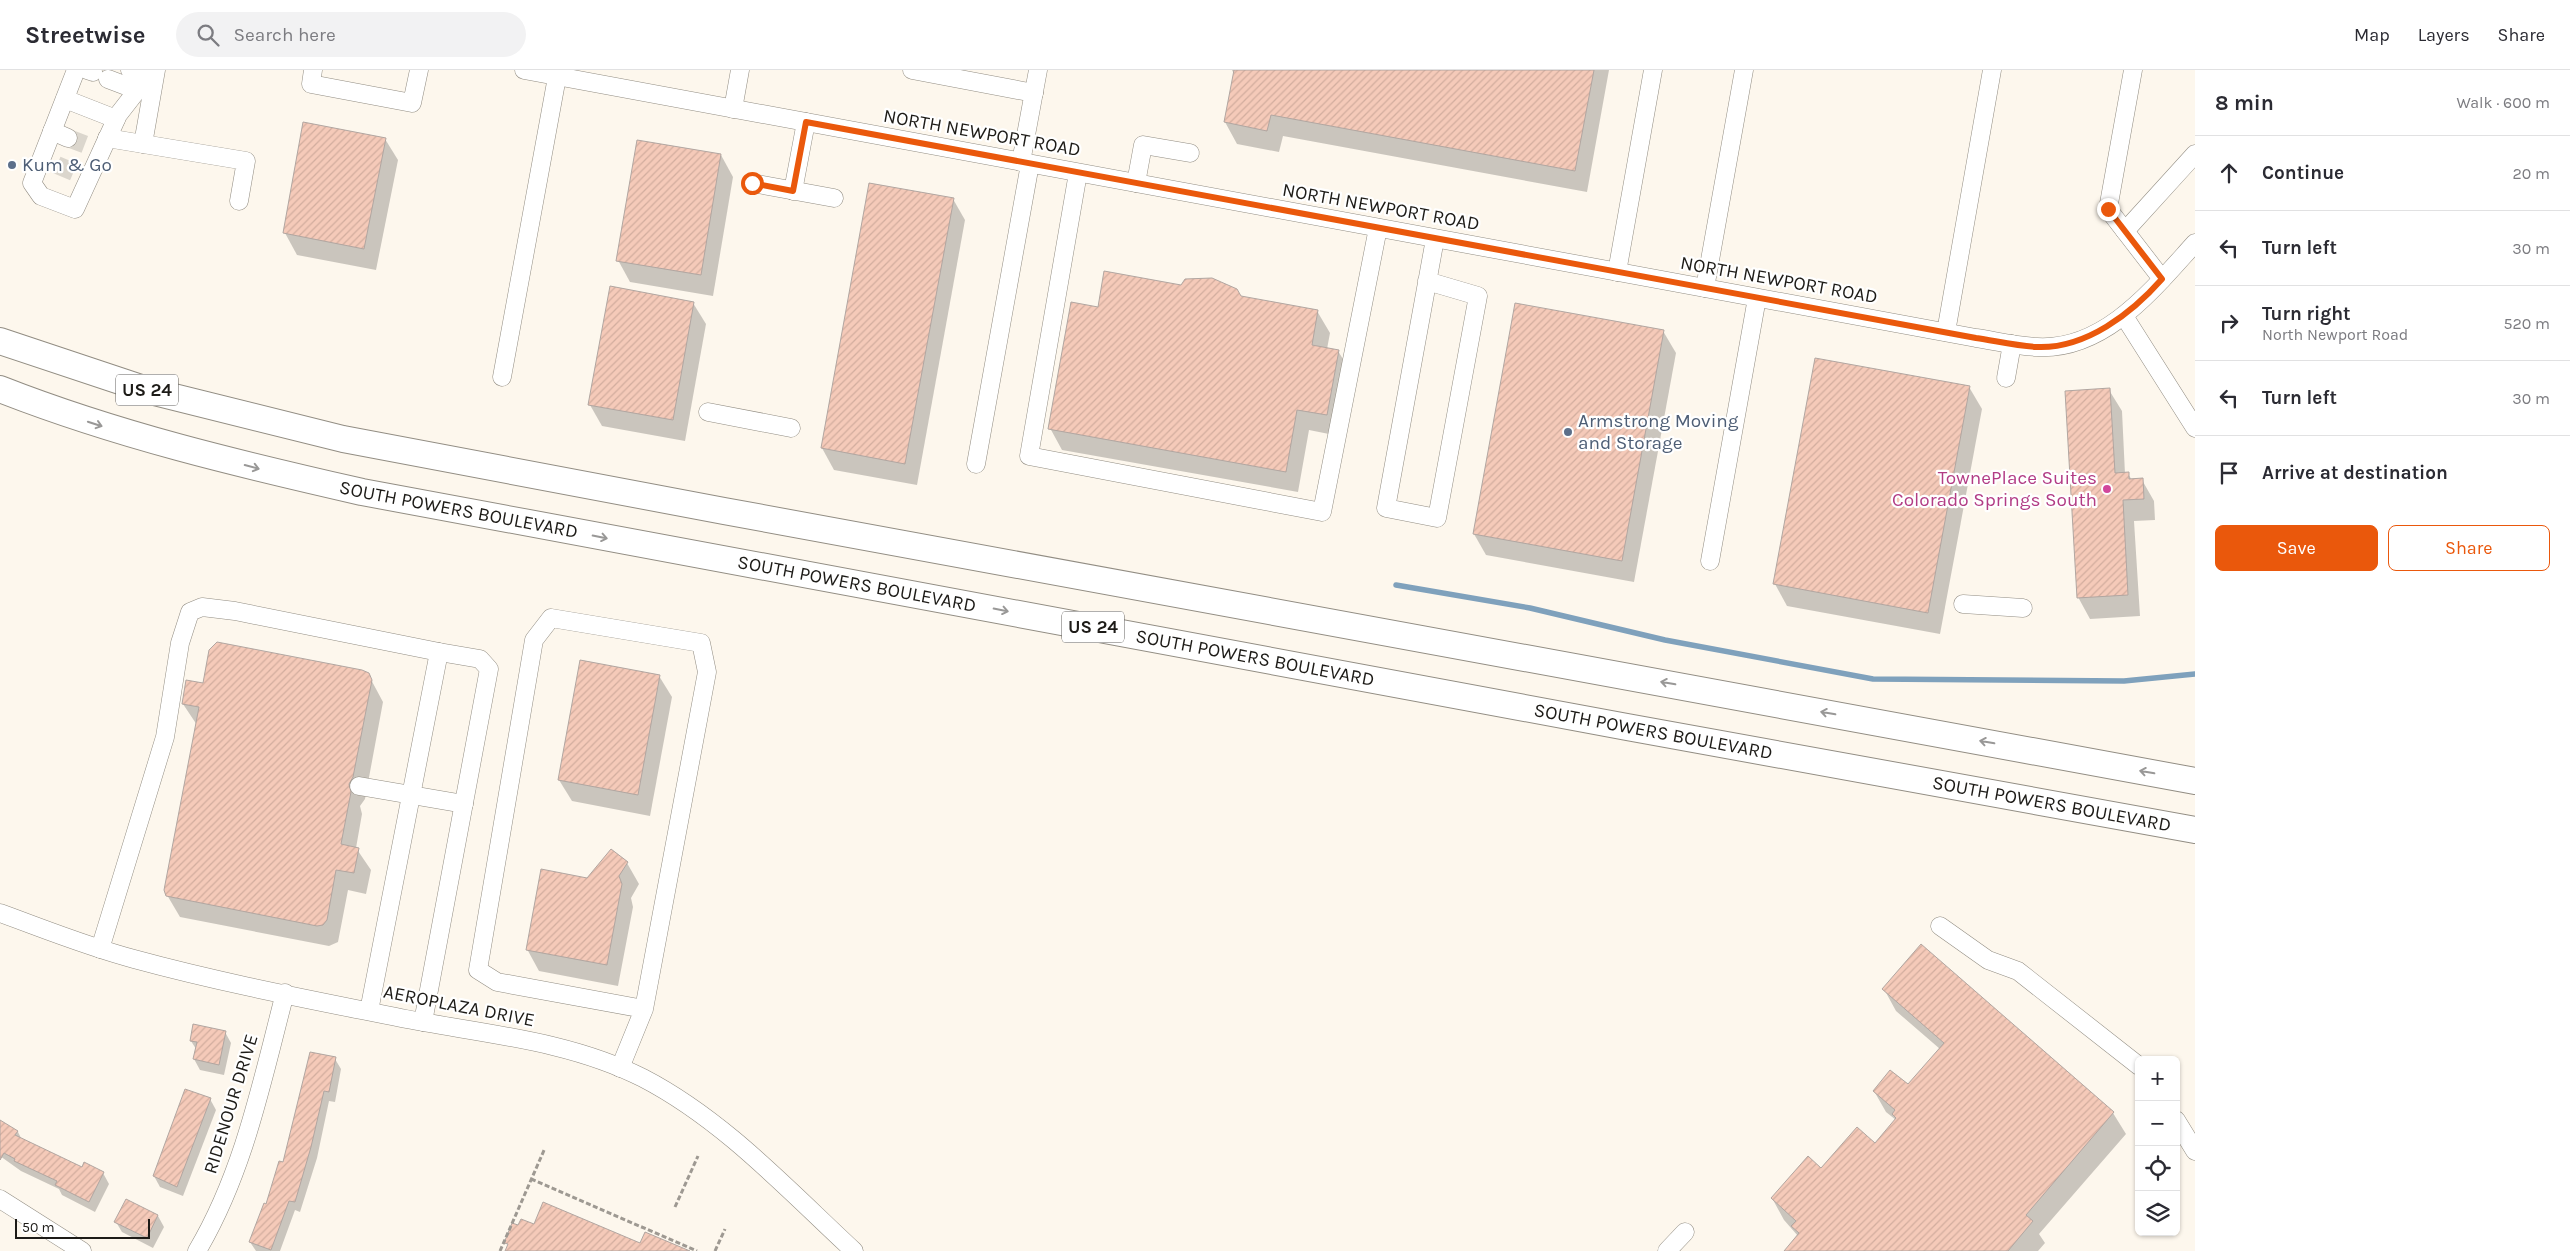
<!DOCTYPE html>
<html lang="en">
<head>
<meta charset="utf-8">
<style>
  body { margin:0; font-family:Karla,sans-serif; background:#f2f2f3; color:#2b2b33 }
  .controls { position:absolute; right:15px; bottom:15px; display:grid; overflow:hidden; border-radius:8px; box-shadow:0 1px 4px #0004 }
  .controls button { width:45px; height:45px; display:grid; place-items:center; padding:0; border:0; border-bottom:1px solid #e1e1e2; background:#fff; color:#2b2b33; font:25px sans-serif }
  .scale { position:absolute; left:15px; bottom:12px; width:135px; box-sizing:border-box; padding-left:5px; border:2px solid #1d1b17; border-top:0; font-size:14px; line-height:18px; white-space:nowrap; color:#1d1b17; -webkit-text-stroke:4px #fff; paint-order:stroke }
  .stop { position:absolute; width:15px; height:15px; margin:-11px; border:4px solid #ea580c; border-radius:50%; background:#fff }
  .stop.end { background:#ea580c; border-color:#fff; box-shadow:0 1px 5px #0008 }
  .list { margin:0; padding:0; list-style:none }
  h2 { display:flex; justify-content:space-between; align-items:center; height:65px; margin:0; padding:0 20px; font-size:21px }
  h2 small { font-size:16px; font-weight:400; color:#7c7c81 }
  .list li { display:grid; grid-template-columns:32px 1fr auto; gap:15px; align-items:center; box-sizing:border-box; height:75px; padding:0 20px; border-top:1px solid #e1e1e2 }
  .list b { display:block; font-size:19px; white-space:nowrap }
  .list p { margin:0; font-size:16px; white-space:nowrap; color:#7c7c81 }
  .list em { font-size:16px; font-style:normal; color:#7c7c81 }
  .actions { display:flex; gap:10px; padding:15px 20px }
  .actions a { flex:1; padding:11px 0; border:1px solid #ea580c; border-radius:8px; text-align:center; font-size:18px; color:#ea580c }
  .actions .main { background:#ea580c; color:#fff }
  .icon { flex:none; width:28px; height:28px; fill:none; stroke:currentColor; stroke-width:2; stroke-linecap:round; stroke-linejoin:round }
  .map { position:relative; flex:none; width:2195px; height:1181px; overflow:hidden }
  header { display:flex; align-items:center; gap:30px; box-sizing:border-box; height:70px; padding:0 25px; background:#fff; border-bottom:1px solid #e1e1e2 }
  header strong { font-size:24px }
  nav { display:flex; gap:28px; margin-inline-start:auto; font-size:18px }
  .search { width:350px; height:45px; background:#f2f2f3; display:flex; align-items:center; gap:12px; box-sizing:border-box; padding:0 18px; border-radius:28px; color:#7c7c81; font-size:19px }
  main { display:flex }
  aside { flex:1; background:#fff }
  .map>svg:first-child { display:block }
  .shadow { fill:#0003 }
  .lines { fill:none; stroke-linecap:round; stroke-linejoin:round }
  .stream { stroke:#7fa1bc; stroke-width:5.5 }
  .building { fill:url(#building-hatch); stroke:#b1a6a1 }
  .minor-tunnel { stroke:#dbd6cd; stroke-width:18; stroke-dasharray:18 9; stroke-linecap:butt }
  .minor-casing { stroke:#928d83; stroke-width:19 }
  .highway-casing { stroke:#928d83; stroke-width:28 }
  .path { stroke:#9e9992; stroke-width:3; stroke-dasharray:5 2.5; stroke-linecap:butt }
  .minor { stroke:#fff; stroke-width:18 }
  .highway { stroke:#fff; stroke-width:26 }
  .oneway { stroke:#999897 }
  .route { stroke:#ea580c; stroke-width:6 }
  .service-dot { fill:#5c6f8a; stroke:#fff; stroke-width:2 }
  .hotel-dot { fill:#d1479c; stroke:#fff; stroke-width:2 }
  .labels { text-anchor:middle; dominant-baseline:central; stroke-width:4.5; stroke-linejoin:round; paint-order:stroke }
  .shield { fill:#fff; stroke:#615f5d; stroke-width:1 }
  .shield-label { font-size:18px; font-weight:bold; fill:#1d1b17 }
  .street-label { font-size:19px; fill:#1d1b17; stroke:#fff }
  .service-label { font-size:19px; fill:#4e5e75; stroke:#fff; text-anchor:start }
  .hotel-label { font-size:19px; fill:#b23c85; stroke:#fff; text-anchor:end }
</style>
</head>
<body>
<header>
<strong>Streetwise</strong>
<div class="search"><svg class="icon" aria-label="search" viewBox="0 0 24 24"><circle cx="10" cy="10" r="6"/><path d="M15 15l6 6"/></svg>Search here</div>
<nav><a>Map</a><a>Layers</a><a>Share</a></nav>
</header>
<main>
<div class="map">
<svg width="2195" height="1181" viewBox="0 0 2195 1181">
  <defs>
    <pattern id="building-hatch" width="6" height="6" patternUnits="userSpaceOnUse" patternTransform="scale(1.25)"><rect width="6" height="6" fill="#f5cab9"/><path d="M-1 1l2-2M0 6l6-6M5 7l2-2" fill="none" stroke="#d2ad9e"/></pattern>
  </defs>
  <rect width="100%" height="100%" fill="#fdf7ed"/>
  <g class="shadow">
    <polygon points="1232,0 1609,0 1587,122 1283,66 1279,82 1237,74 1225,52 1234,4"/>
    <polygon points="385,69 398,90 376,200 297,185 285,163"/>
    <polygon points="721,85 733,107 713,226 630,212 618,190"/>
    <polygon points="870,114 953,129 965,150 917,415 834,400 822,378"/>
    <polygon points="1240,227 1317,241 1330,263 1327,279 1338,281 1351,302 1339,366 1309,360 1298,422 1062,380 1050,358 1099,238"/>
    <polygon points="693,233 706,254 685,371 602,356 590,335"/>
    <polygon points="1663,261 1676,283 1634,512 1486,485 1474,464"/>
    <polygon points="1969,317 1982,339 1940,564 1787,536 1775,514"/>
    <polygon points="2109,320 2122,341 2125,404 2128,404 2132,410 2142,410 2154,431 2155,450 2134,451 2140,546 2090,549 2078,527"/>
    <polygon points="368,604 383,632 365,729 360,736 362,744 356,778 371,800 366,824 348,820 338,872 329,876 180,847 167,825 197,655 183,634 204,615"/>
    <polygon points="659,606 672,627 650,746 572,731 559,710"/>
    <polygon points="627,793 639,814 631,828 633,837 618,916 539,901 527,879 588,809"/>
    <polygon points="1921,876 2113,1043 2126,1064 2039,1164 2045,1173 2038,1181 1785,1181 1798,1166 1784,1150 1772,1128 1821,1099 1875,1074 1896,1050 1886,1042 1874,1021 1908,1016 1940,979 1896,941 1884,919"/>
    <polygon points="225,962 231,973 224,1005 200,1000 194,989 196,979 191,971"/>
    <polygon points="335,989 341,999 335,1032 329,1031 317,1088 300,1142 295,1140 280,1181 256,1181 250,1172 284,1093"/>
    <polygon points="210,1029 216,1040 183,1126 160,1117 154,1106"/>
    <polygon points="0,1051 18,1062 22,1070 82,1098 103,1103 109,1114 95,1142 62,1125 59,1119 21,1101 0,1086"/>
    <polygon points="126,1131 158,1146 164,1157 153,1178 122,1162 116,1152"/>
  </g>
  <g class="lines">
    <polyline class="stream" points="1396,515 1530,538 1665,570 1873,609 2124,611 2195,604"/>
  </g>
  <g class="building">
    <polygon points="1234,0 1594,0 1575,101 1271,45 1267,61 1224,52"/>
    <polygon points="303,52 386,68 364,179 283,163"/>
    <polygon points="637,70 721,84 701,205 616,191"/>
    <polygon points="869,113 954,128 905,394 821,378"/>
    <polygon points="1104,201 1181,215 1185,209 1212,208 1237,219 1241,226 1318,240 1312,275 1339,280 1327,345 1297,340 1286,402 1048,359 1071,232 1098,237"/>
    <polygon points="610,216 694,232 673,350 588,335"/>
    <polygon points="1515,233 1664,260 1622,491 1473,464"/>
    <polygon points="1815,288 1970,316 1928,543 1773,514"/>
    <polygon points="2110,318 2115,403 2129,402 2129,409 2143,408 2144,429 2123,430 2128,525 2077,528 2065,321"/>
    <polygon points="217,572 362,600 369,603 372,610 353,707 349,714 351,722 341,774 359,778 354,803 336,800 327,850 323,855 317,856 166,826 164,820 199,637 182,634 186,610 203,613 209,580"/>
    <polygon points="580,590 660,605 638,725 558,710"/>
    <polygon points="611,779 628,792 619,806 622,814 607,895 526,880 541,799 587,808"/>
    <polygon points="1921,874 2114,1042 2026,1145 2033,1151 2008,1181 1784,1181 1799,1163 1791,1156 1796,1151 1771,1128 1808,1086 1821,1098 1857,1057 1875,1073 1896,1048 1892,1044 1895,1040 1873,1021 1890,1000 1908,1014 1944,973 1882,919"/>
    <polygon points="193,954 226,961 219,995 193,989 197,972 190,971"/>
    <polygon points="310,982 336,987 329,1022 324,1021 311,1077 295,1132 289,1131 271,1180 249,1172 264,1133 266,1134 279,1091 283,1092"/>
    <polygon points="185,1019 211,1028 177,1117 153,1106"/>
    <polygon points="0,1050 18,1061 15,1065 82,1097 84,1092 104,1102 89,1132 55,1115 57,1111 14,1091 15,1089 4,1083 0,1090"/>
    <polygon points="126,1129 158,1145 147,1168 114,1152"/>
    <polygon points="543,1132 640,1173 645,1162 690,1181 505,1181 508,1174 504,1173 512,1153 518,1155 521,1149 534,1154"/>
  </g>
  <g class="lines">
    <g class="minor-tunnel">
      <polyline points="68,68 94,78"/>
      <polyline points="57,95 83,106"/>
    </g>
    <g class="minor-casing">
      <g id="minor">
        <polyline points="76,0 32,113 41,126 75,139 118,45 153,0"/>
        <polyline points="87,0 93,2"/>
        <polyline points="130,0 147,7"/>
        <polyline points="313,0 311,14 412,33 419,0"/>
        <path d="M524 0 1976 268C1996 271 2016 276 2037 277 2105 281 2154 218 2195 173"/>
        <polyline points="912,0 1034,23"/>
        <polyline points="2133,0 2108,139 2162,209"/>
        <polyline points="108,9 137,20"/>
        <polyline points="65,29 116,49"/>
        <polyline points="733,39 740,0"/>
        <polyline points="52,61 68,68"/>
        <polyline points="107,68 246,91 239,131"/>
        <polyline points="143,74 156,0"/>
        <polyline points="1021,92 1038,0"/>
        <polyline points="1078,103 1029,386 1322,442 1378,158"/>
        <polyline points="752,113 834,128"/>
        <polyline points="1136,113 1143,75 1190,83"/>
        <polyline points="793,121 806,52"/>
        <polyline points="2125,161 2195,84"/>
        <polyline points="1617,202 1653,0"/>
        <polyline points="1427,211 1478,226 1437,448 1386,438 1435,169"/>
        <polyline points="1705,218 1744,0"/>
        <polyline points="2124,246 2195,358"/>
        <polyline points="1946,262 1992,0"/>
        <polyline points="502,307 557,7"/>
        <polyline points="2006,308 2012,274"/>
        <polyline points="708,342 791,358"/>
        <polyline points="976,394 1030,94"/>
        <polyline points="1710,491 1757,228"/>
        <polyline points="1963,534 2023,538"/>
        <polyline points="359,716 464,734"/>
        <path d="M0 843C44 859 88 877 134 889 222 913 312 930 401 948 483 964 568 970 643 1008 724 1050 788 1120 854 1181"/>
        <polyline points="1940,856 1988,890 2018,901 2139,996"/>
        <polyline points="100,879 165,667 180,573 190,542 202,537 235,541 439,582"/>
        <polyline points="369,941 439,582 480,589 489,599 423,952"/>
        <polyline points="620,998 644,939 707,602 701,573 551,548 534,570 478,900 497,912 644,939"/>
        <polyline points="2176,1050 2195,1081"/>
        <polyline points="0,1129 82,1181"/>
        <path d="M197 1181C244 1102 262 1011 285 923"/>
        <polyline points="1667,1181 1685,1162"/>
      </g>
    </g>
    <g class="highway-casing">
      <g id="highway">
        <polyline points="0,271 150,321 343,369 724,441 2195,711"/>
        <path id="s1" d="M0 319C117 365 239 394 362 422L1627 657 2195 760"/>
      </g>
    </g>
    <g class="path">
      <polyline points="531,1109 697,1181"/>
      <polyline points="675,1137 698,1086"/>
      <polyline points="500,1181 545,1078"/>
      <polyline points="715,1181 725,1159"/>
    </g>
    <use href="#minor" class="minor"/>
    <use href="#highway" class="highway"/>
  </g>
  <defs><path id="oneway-shaft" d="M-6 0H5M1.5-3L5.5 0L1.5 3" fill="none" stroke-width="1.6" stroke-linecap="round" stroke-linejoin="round" transform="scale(1.25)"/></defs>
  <g class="oneway">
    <use href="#oneway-shaft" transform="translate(95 354) rotate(18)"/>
    <use href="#oneway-shaft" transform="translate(252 397) rotate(15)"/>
    <use href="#oneway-shaft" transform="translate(600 467) rotate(11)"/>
    <use href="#oneway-shaft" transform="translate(1001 540) rotate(11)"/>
    <use href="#oneway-shaft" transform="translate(1668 613) rotate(-170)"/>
    <use href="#oneway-shaft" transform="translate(1828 643) rotate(-170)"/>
    <use href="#oneway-shaft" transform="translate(1987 672) rotate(-170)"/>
    <use href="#oneway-shaft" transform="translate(2147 702) rotate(-170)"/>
  </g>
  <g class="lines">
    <path class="route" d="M752 113 793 121 806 52 1976 268C1996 271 2017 276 2037 277 2086 279 2132 243 2162 209L2108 139"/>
  </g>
  <g class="service-dot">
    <circle cx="12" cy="95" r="5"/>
    <circle cx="1568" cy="362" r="5"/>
  </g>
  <circle class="hotel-dot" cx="2107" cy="419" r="5"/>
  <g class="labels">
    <g class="shield">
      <rect x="116" y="304.5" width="62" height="31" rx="4"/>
      <rect x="1062" y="541.5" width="62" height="31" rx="4"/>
    </g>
    <g class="shield-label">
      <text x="147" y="320">US 24</text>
      <text x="1093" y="557">US 24</text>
    </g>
    <g class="street-label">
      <text transform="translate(982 63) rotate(10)">NORTH NEWPORT ROAD</text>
      <text transform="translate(1381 137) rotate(10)">NORTH NEWPORT ROAD</text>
      <text transform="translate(1779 210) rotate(10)">NORTH NEWPORT ROAD</text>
      <text stroke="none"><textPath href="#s1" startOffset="475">SOUTH POWERS BOULEVARD</textPath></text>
      <text stroke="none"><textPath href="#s1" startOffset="880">SOUTH POWERS BOULEVARD</textPath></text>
      <text stroke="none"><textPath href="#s1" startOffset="1285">SOUTH POWERS BOULEVARD</textPath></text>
      <text stroke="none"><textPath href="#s1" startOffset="1690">SOUTH POWERS BOULEVARD</textPath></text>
      <text stroke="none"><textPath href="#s1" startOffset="2095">SOUTH POWERS BOULEVARD</textPath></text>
      <text transform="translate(459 936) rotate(11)">AEROPLAZA DRIVE</text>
      <text transform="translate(231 1034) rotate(-73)">RIDENOUR DRIVE</text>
    </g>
    <g class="service-label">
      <text x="22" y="95">Kum &amp; Go</text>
      <text x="1578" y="351">Armstrong Moving<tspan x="1578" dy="22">and Storage</tspan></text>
    </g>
    <g class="hotel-label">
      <text x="2097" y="408">TownePlace Suites<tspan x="2097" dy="22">Colorado Springs South</tspan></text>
    </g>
  </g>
</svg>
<div class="controls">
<button>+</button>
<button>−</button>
<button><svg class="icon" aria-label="locate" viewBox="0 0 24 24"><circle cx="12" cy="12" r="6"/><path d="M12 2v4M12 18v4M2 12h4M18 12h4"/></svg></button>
<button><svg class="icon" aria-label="layers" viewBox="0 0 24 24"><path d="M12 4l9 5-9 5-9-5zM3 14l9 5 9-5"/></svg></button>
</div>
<div class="scale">50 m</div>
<div class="stop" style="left:752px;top:113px"></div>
<div class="stop end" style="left:2108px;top:139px"></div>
</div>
<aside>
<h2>8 min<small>Walk · 600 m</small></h2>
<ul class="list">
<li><svg class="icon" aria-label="ahead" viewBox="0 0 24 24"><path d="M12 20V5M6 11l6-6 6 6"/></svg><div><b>Continue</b></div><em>20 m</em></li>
<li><svg class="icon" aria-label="left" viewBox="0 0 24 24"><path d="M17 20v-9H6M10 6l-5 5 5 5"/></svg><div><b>Turn left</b></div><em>30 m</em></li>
<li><svg class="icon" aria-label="right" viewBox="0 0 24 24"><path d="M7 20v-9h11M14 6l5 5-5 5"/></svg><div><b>Turn right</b><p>North Newport Road</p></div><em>520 m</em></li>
<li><svg class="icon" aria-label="left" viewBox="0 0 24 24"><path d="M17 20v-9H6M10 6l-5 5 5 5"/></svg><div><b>Turn left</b></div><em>30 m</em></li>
<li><svg class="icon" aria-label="arrive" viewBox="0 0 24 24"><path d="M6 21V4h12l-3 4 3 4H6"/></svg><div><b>Arrive at destination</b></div></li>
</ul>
<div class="actions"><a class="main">Save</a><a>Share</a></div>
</aside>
</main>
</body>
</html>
